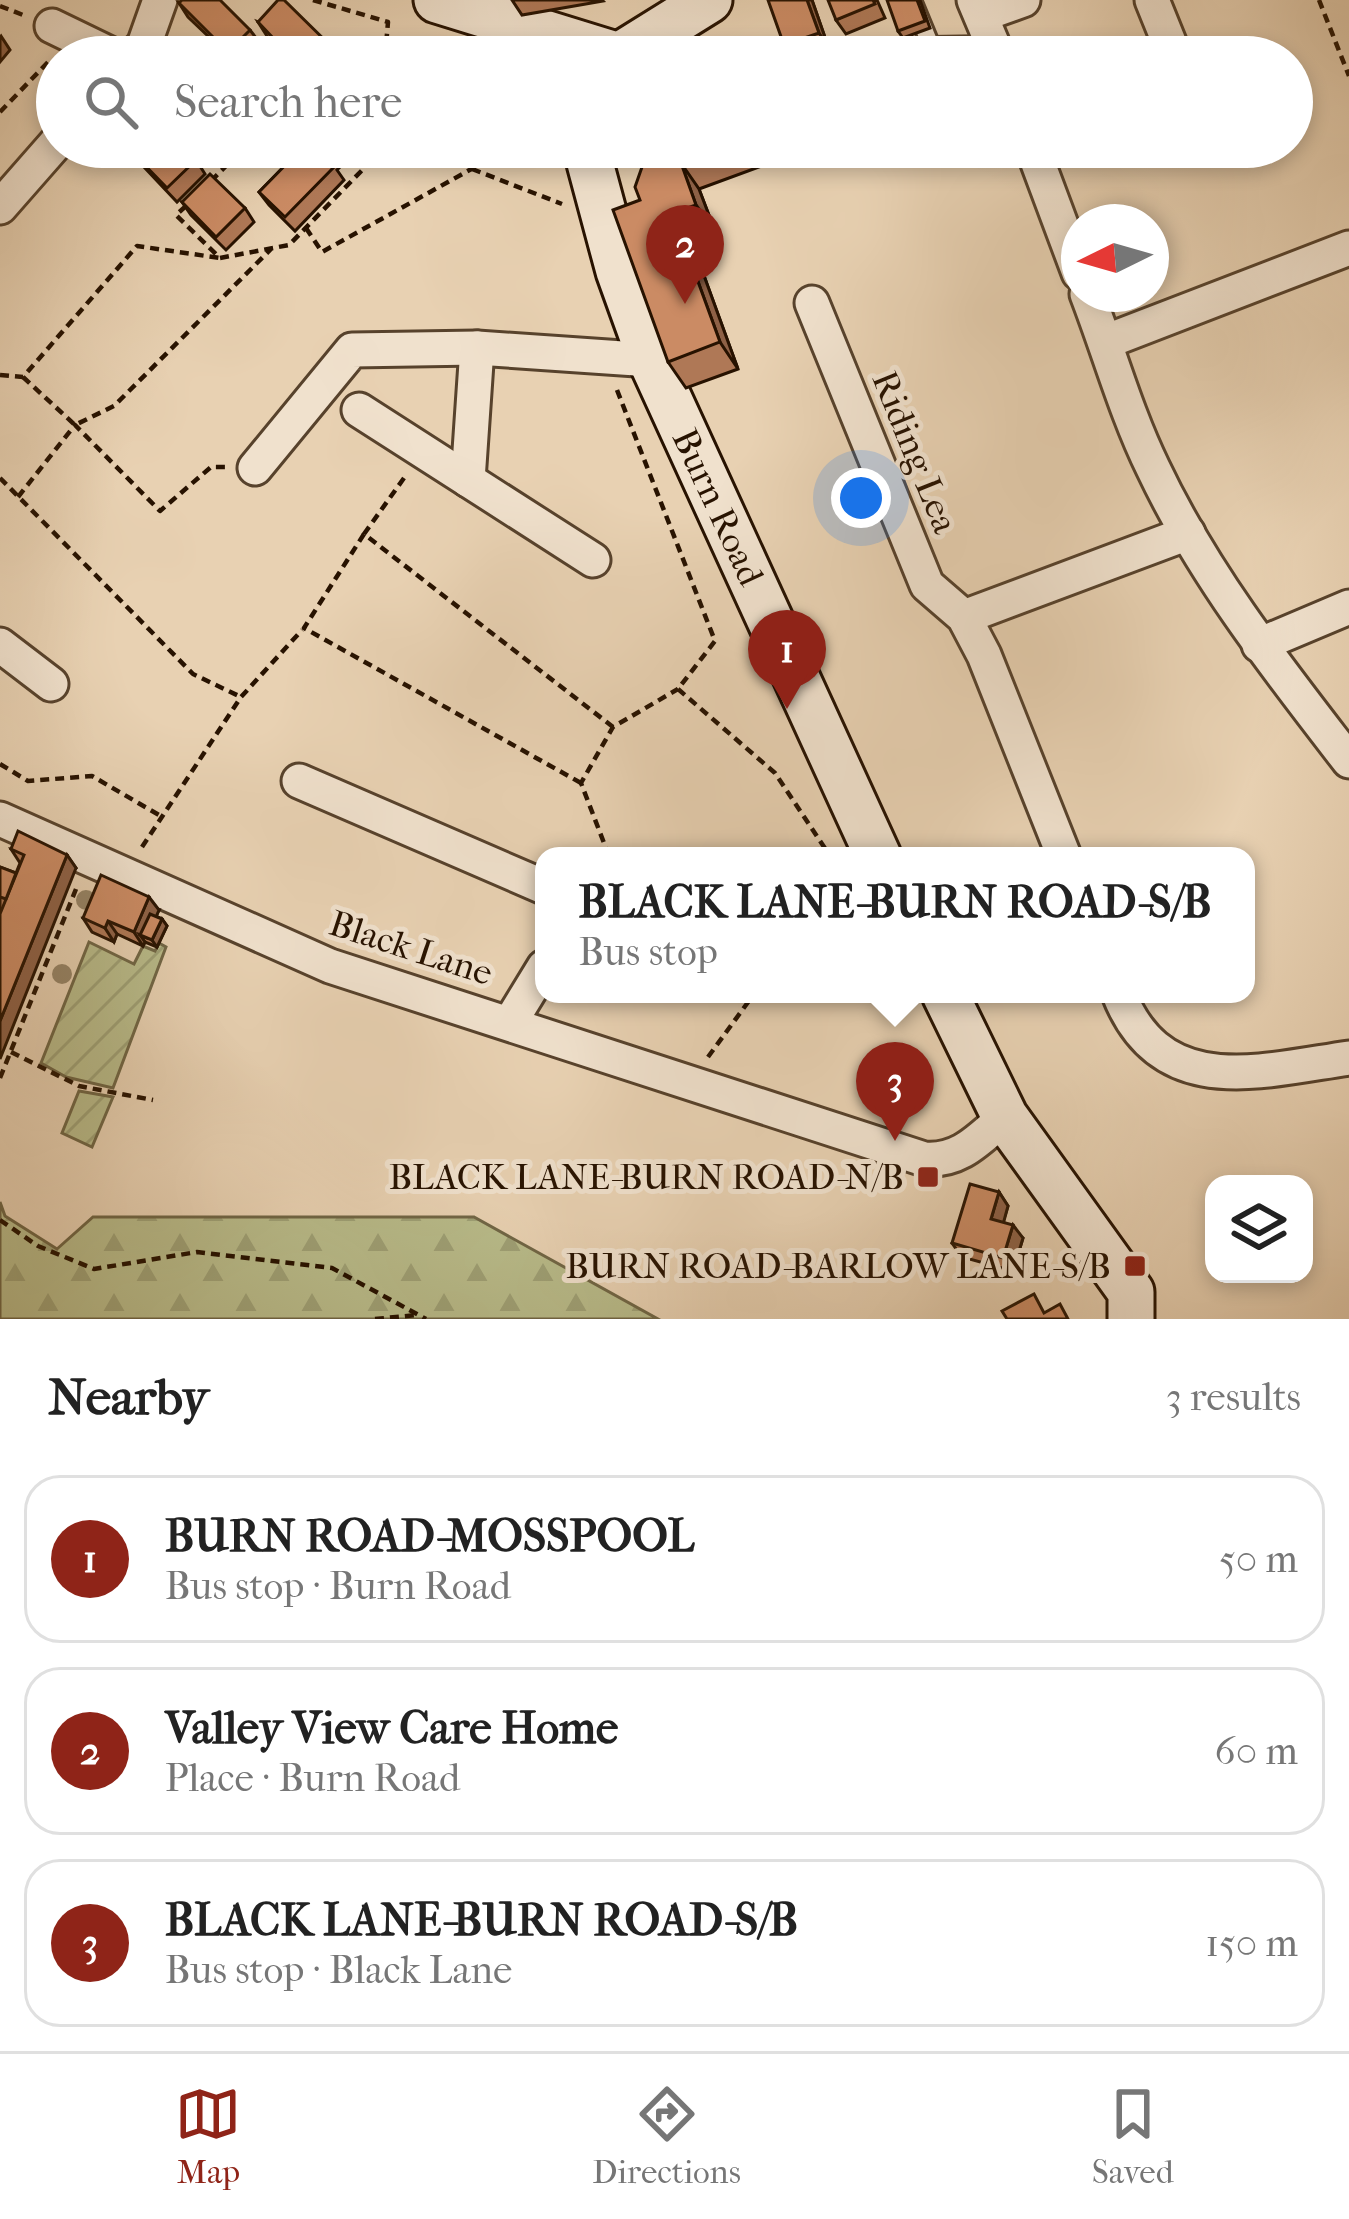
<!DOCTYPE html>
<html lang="en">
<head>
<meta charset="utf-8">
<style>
  body { margin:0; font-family:"IM FELL French Canon",serif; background:#f6f6f6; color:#222 }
  .controls { position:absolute; right:36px; bottom:36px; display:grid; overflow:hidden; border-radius:24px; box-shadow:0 6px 18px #0003 }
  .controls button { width:108px; height:108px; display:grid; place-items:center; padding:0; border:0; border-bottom:3px solid #e0e0e0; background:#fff; color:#222; font:60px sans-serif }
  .compass { position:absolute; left:1061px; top:204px; width:108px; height:108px; border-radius:50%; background:#fff; box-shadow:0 6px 18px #0003; rotate:265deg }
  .you { position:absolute; left:861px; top:498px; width:42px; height:42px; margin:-30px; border:9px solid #fff; border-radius:50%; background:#1a73e8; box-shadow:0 0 0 18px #1a73e833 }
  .badge { display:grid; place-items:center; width:78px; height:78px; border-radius:50%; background:#8f2418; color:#fff; font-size:39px; font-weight:700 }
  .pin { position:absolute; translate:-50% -99px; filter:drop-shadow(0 3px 6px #0008) }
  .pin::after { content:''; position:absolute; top:63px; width:42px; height:36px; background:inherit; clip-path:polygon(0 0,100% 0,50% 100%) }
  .popup { position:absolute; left:535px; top:847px; width:720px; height:156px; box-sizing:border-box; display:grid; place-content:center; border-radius:24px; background:#fff; filter:drop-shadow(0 3px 9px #0005); font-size:39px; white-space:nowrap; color:#767676 }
  .popup b { font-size:45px; color:#222 }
  .popup::after { content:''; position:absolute; left:50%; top:100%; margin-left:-24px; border:24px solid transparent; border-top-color:#fff }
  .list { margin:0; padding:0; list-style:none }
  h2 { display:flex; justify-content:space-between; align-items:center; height:156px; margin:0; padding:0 48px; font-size:51px }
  h2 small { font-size:39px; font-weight:400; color:#767676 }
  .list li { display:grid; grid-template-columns:78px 1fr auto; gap:36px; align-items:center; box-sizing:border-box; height:168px; margin:0 24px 24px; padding:0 24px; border:3px solid #e0e0e0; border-radius:36px }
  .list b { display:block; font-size:45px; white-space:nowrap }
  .list p { margin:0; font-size:39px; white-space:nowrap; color:#767676 }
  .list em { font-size:39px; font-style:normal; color:#767676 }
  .icon { flex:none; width:66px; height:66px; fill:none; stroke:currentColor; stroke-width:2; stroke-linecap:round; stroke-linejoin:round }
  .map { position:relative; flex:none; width:1349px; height:1319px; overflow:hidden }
  .search { position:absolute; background:#fff; box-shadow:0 6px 18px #0003; left:36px; right:36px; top:36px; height:132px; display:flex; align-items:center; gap:30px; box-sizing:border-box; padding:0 42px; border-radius:66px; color:#767676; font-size:45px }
  .sheet { height:732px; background:#fff }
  nav { display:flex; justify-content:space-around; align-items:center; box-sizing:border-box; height:168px; border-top:3px solid #e0e0e0; background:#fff; font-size:33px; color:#767676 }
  nav a { display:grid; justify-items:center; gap:6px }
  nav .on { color:#8f2418 }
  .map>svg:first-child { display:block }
  .forest { fill:url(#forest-firs); stroke:#706645; stroke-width:3 }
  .garden { fill:url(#garden-furrows); stroke:#706645; stroke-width:3 }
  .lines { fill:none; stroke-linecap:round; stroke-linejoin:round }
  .lane-casing { stroke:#57422c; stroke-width:22 }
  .street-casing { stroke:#57422c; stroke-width:39 }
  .secondary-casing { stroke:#271200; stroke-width:51 }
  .path { stroke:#271200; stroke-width:4.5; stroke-dasharray:9 6; stroke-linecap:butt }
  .lane { stroke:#f0e1cd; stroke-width:16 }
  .street { stroke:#f0e1cd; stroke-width:33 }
  .secondary { stroke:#f0e1cd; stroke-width:45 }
  .tree { fill:#968467 }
  .wall { fill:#af7856; stroke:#271200; stroke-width:3 }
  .shaded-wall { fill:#8e6146; stroke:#271200; stroke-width:3 }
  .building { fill:#cb8b64; stroke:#271200; stroke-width:3 }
  .poi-dot { fill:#8f2418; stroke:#f0e1cd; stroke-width:4.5 }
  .labels { text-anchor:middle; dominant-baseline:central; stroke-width:10; stroke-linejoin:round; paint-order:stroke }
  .street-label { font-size:36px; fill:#271200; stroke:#f0e1cd }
  .poi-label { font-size:36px; fill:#271200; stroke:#f0e1cd; text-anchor:end }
</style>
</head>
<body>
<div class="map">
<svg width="1349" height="1319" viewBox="0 0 1349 1319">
  <defs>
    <pattern id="forest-firs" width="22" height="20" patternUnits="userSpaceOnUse" patternTransform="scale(3)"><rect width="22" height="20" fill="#b8bb8a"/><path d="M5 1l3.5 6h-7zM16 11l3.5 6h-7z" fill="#9ea075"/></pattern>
    <pattern id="garden-furrows" width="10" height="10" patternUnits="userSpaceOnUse" patternTransform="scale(3)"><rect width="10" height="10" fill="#b8bb8a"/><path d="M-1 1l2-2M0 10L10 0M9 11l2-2" fill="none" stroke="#9ea075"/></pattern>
  </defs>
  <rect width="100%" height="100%" fill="#e8d1b2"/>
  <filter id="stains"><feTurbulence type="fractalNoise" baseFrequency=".00167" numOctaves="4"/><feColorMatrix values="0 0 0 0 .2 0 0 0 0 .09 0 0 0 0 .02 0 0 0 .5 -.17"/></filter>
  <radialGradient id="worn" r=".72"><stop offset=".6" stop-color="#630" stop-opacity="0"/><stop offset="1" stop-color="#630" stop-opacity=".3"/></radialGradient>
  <polygon class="forest" points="0,1202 5,1216 57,1249 93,1217 474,1217 658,1319 0,1319"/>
  <g class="garden">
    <polygon points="89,942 134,964 143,946 155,951 159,943 166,947 113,1088 66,1077 41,1063"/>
    <polygon points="79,1091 113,1097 92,1147 62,1133"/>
  </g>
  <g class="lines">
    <g class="lane-casing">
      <polyline id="lane" points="912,0 931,46 992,45"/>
    </g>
    <g class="street-casing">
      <g id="street">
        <polyline points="974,0 998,57"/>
        <polyline points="1152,0 1175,57"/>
        <polyline points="981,15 1023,0"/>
        <polyline points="52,26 116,57"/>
        <polyline points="132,57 144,45 160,0"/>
        <polyline points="1032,147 1079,273"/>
        <polyline points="0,207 57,142"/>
        <path d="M1087 294C1109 351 1126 413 1153 468 1203 574 1277 668 1349 761"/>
        <polyline points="812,303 927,585 964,617 984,655 1064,856"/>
        <polyline points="1105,342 1349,248"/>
        <polyline points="359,410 593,560"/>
        <polyline points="255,468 352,350 477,348 651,360"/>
        <polyline points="468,480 477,348"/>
        <polyline points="964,617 1188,533"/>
        <polyline points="0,645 51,684"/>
        <polyline points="1259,645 1349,607"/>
        <polyline points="299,781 544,887"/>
        <path d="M0 819 330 966 924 1159C960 1162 979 1139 1005 1117"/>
        <path d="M1119 994C1161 1101 1260 1071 1349 1058"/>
        <polyline points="511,1021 544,967"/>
      </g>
    </g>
    <g class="secondary-casing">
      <g id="secondary">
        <polyline points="437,0 619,56 709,0"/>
        <polyline points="592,147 590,163 619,271 651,360 878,856"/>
        <polyline points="945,994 1005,1117 1131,1292 1131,1319"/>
      </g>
    </g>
    <g class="path">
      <polyline points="313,0 388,22 385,57"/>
      <polyline points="1319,0 1349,76"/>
      <polyline points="0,6 23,15"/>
      <polyline points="0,112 50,60"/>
      <polyline points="472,169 562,204"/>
      <polyline points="211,181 245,147"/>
      <polyline points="186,206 176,215 220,258 289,245 375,157 376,147"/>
      <polyline points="306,228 322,252 511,147"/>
      <polyline points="0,375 23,377 137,246 220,258"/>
      <polyline points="23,377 75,425 114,406 271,249"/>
      <polyline points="617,390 715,641 678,689 775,773 830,856"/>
      <polyline points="0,478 193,674 241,697"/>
      <polyline points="404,478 364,534 613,727"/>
      <polyline points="18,497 75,425 160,511 211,467 225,467"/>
      <polyline points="364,534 304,628 581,783"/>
      <polyline points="0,764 28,781 92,776 159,815"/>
      <polyline points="142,847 241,697 302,630"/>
      <polyline points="609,856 581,783 613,727 678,689"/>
      <polyline points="11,1052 79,1086 153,1100"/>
      <polyline points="708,1057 754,994"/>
      <polyline points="0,1078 76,889"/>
      <polyline points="0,1220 38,1246 94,1269 197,1252 332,1268 426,1319"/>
      <polyline points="375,1319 417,1315"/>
    </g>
    <use href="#lane" class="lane"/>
    <use href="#street" class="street"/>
    <use href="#secondary" class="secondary"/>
  </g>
  <g class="tree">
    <circle cx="86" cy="900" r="10"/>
    <circle cx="62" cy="974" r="10"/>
  </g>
  <g class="wall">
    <polygon points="512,0 602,0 603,1 522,15"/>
    <polygon points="812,0 828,46 799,57 793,57 784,45"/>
    <polygon points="877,0 885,18 846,34 836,20"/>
    <polygon points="920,0 930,28 903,38 898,31"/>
    <polygon points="179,3 250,30 260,43 246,57 230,57 188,17"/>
    <polygon points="258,22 342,57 288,57 267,36"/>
    <polygon points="303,147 360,147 337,170 344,180 295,231 269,205 259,192"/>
    <polygon points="649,147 792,147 794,154 699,189 715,231 691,240 738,369 686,388 668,362 640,200"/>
    <polygon points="134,154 196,160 205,174 177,202 144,167"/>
    <polygon points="182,202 245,208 254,222 226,250 191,215"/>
    <polygon points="11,849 67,855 76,868 0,913 0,867 16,873 20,863"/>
    <polygon points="159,910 156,916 162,919 167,926 157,947 145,942 143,946 117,934 114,942 92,932 83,918"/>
    <polygon points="999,1192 1008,1206 1003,1222 1023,1238 1013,1271 962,1257 952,1243"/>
  </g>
  <g class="shaded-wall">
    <polygon points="807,0 812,0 828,46 819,33"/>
    <polygon points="1,36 10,50 0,62 0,37"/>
    <polygon points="681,163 699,189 715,231 696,205"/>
    <polygon points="673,213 691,240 738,369 720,342"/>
    <polygon points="67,855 76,868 0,1059 0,1021"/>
    <polygon points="149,897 159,910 147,938 140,935 145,942 143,946 134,932"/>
    <polygon points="162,919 167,926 157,947 152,940"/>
    <polygon points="108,921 117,934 114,942 105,928"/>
    <polygon points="999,1192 1008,1206 1001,1232 991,1219"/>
    <polygon points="1013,1225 1023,1238 1013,1271 1003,1258"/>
  </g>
  <g class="building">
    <polygon points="182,0 220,0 250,30 228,52 179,3"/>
    <polygon points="278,0 284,0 342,57 291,57 258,22"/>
    <polygon points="768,0 807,0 819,33 784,45"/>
    <polygon points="828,0 873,0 875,4 836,20"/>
    <polygon points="887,0 917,0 925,21 898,31"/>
    <polygon points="141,147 183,147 196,160 167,188 134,154"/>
    <polygon points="303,147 337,147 326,159 334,167 285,217 259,192"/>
    <polygon points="649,147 725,147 681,163 696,205 673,213 720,342 668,362 613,210 640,200 635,187"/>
    <polygon points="210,174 245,208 216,237 182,202"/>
    <polygon points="18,831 67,855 0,1021 0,914 24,855 11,849"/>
    <polygon points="0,867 16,873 6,899 0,897"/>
    <polygon points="101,875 149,897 134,932 108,921 105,928 83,918"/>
    <polygon points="150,914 162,919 152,940 140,935"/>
    <polygon points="970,1184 999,1192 991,1219 1013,1225 1003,1258 952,1243"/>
    <polygon points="1034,1294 1044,1313 1060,1304 1068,1319 1007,1319 1002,1311"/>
  </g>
  <g class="poi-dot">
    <rect x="916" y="1165" width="24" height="24" rx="6"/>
    <rect x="1123" y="1254" width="24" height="24" rx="6"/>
  </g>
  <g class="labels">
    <g class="street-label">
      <text transform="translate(915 452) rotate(68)">Riding Lea</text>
      <text transform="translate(718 507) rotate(65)">Burn Road</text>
      <text transform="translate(411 948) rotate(18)">Black Lane</text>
    </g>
    <g class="poi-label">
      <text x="904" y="1177">BLACK LANE-BURN ROAD-N/B</text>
      <text x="1111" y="1266">BURN ROAD-BARLOW LANE-S/B</text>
    </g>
  </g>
  <rect width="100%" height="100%" filter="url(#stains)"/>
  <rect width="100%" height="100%" fill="url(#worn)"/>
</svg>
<div class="controls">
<button><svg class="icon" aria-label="layers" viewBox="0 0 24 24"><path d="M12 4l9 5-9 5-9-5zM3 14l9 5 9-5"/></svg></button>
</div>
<svg class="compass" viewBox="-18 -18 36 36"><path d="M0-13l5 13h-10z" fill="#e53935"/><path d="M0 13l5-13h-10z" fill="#767676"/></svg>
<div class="you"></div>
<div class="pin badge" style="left:787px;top:709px">1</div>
<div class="pin badge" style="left:685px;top:304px">2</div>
<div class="pin badge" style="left:895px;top:1141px">3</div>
<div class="popup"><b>BLACK LANE-BURN ROAD-S/B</b>Bus stop</div>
<div class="search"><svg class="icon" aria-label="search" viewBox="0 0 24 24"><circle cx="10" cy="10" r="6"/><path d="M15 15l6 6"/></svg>Search here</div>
</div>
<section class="sheet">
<h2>Nearby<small>3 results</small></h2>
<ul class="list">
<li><span class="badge">1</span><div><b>BURN ROAD-MOSSPOOL</b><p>Bus stop · Burn Road</p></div><em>50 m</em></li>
<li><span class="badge">2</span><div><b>Valley View Care Home</b><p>Place · Burn Road</p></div><em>60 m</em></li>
<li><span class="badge">3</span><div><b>BLACK LANE-BURN ROAD-S/B</b><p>Bus stop · Black Lane</p></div><em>150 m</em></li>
</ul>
</section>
<nav>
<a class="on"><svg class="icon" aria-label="map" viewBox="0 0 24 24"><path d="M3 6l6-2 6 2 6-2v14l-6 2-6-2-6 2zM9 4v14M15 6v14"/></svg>Map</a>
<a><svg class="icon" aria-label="directions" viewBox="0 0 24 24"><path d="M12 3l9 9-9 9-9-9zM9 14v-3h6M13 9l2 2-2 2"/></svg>Directions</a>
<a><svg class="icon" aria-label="saved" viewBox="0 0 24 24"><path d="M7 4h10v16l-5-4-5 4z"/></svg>Saved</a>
</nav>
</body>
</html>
